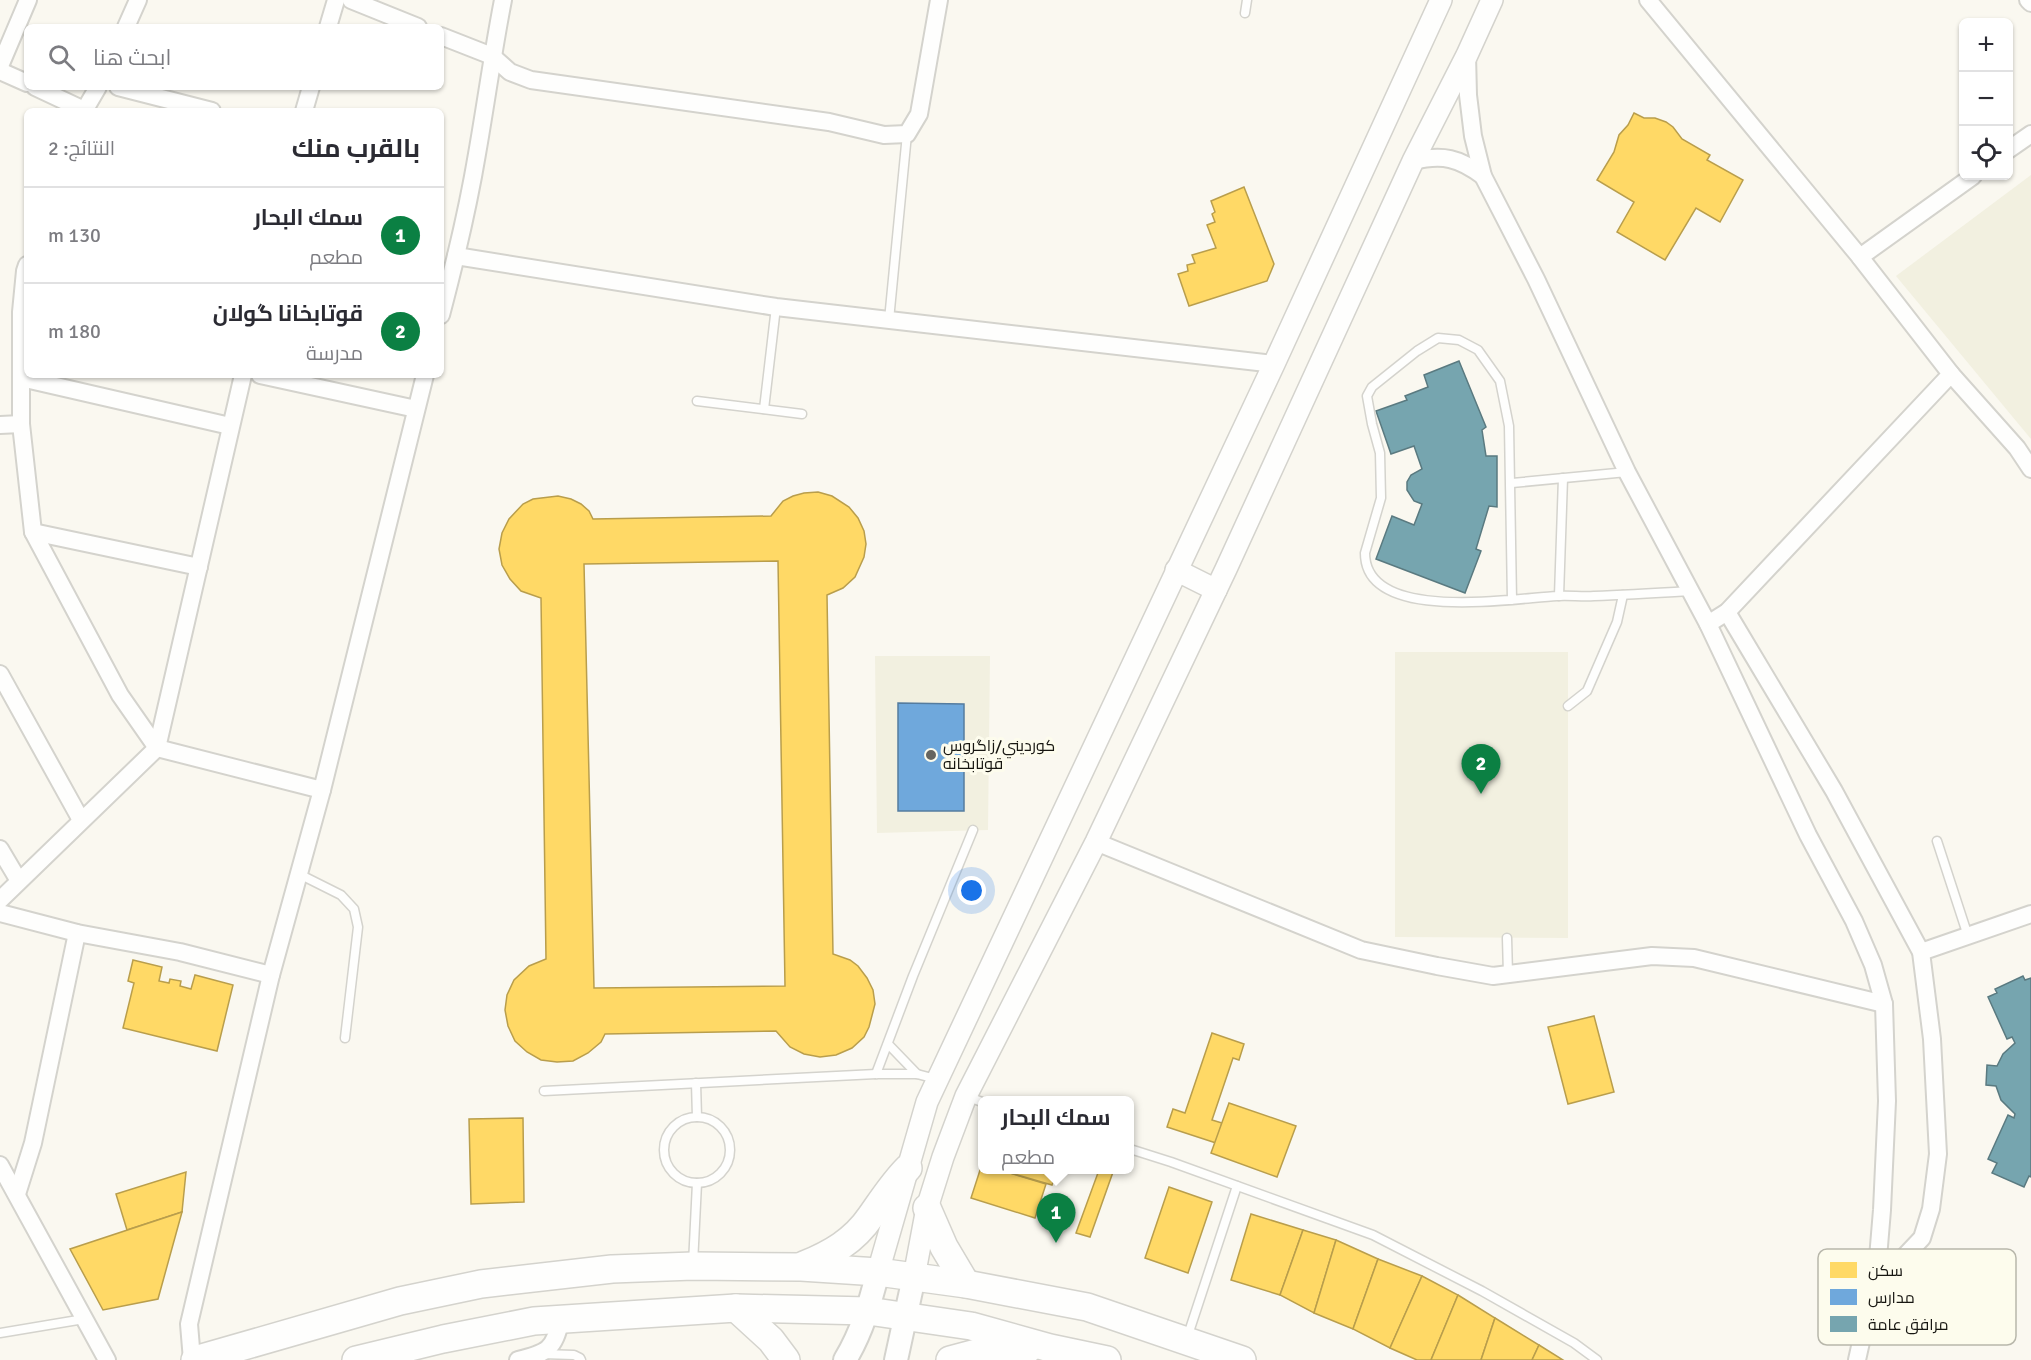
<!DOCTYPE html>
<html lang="ar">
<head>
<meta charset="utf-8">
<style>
  body { margin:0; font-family:Signika,Cairo,sans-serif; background:#f7f7f7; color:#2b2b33; direction:rtl }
  .controls { position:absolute; right:18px; top:18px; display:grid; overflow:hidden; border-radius:9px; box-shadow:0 2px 4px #0004 }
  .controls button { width:54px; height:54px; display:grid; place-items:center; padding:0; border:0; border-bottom:2px solid #e1e1e2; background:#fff; color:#2b2b33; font:30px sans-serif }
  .you { position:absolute; left:972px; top:891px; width:21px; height:21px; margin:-15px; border:4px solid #fff; border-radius:50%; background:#1a73e8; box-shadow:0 0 0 9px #1a73e833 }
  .badge { display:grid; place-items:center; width:39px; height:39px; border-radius:50%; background:#0b8043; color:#fff; font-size:20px; font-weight:700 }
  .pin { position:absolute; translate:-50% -50px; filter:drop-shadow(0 2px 3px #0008) }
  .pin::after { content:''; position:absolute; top:32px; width:21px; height:18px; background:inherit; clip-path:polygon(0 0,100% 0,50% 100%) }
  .popup { position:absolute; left:978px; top:1096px; width:156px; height:78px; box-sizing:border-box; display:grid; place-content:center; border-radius:9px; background:#fff; filter:drop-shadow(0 2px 4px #0005); font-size:20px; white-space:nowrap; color:#7c7c81 }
  .popup b { font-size:22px; color:#2b2b33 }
  .popup::after { content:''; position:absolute; left:50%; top:100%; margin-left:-12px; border:12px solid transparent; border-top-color:#fff }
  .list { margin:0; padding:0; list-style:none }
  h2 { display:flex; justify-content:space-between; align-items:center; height:78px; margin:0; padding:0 24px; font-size:26px }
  h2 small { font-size:20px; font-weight:400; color:#7c7c81 }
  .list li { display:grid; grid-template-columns:39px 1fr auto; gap:18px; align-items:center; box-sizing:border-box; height:96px; padding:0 24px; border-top:2px solid #e1e1e2 }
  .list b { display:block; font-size:22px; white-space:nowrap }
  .list p { margin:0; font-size:20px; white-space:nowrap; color:#7c7c81 }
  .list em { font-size:20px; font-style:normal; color:#7c7c81 }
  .icon { flex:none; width:33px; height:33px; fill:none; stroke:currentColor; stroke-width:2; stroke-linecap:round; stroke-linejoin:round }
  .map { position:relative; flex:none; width:2031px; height:1360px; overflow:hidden; direction:ltr }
  .search { position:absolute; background:#fff; box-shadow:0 2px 4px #0004; left:24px; top:24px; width:420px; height:66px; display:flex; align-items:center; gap:15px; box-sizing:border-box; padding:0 21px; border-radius:9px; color:#7c7c81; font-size:22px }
  .panel { position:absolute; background:#fff; box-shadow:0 2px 4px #0004; left:24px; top:108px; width:420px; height:270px; border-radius:9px; direction:rtl }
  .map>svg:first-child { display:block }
  .built { fill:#f2f0e0 }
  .homes { fill:#ffd966; stroke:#b99e4c; stroke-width:1.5; fill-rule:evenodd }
  .schools { fill:#6fa8dc; stroke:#557c9f; stroke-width:1.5 }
  .public { fill:#76a5af; stroke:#5a7a80; stroke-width:1.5 }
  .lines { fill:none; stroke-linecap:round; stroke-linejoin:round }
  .service-casing { stroke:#d4d3cd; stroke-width:11 }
  .minor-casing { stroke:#d4d3cd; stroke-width:20 }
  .tertiary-casing { stroke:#d4d3cd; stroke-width:24 }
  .secondary-casing { stroke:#d4d3cd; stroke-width:26 }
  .trunk-casing { stroke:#d4d3cd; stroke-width:30 }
  .service { stroke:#fefefd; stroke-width:8 }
  .minor { stroke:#fefefd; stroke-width:16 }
  .tertiary { stroke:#fefefd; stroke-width:21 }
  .secondary { stroke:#fefefd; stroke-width:22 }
  .trunk { stroke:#fefefd; stroke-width:27 }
  .poi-dot { fill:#66655f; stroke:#fdfced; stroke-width:2 }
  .labels { text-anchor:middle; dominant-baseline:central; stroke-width:6; stroke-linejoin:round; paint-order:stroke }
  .poi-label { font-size:16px; fill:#171611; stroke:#fdfced; text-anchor:start }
  .key { fill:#fdfced; stroke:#b8b7ab; stroke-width:1.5 }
  .key-label { font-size:16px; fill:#171611 }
</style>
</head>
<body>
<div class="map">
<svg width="2031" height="1360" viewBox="0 0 2031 1360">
  <rect width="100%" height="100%" fill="#faf8f0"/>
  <g class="built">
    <polygon points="2031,175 2031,439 1896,276"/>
    <polygon points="1395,652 1568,652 1568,938 1395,937"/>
    <polygon points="875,656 990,656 988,830 877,833"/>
  </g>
  <g class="homes">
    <polygon points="1634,113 1644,118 1655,118 1666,122 1673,127 1682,139 1710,155 1707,160 1743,180 1720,222 1696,208 1665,260 1617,232 1634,202 1597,180 1614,152 1619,135 1628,125"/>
    <polygon points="1244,187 1274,264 1267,281 1189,306 1178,274 1188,271 1187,265 1195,263 1192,255 1216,248 1207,225 1215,222 1212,214 1215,212 1211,201"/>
    <path d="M818 492 832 496 849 507 858 518 864 531 866 544 864 557 855 577 843 588 827 595 833 954 850 960 858 966 867 978 873 990 875 1004 869 1027 864 1037 852 1048 836 1055 820 1057 804 1054 790 1047 776 1031 605 1034 601 1042 588 1053 573 1061 557 1062 541 1060 527 1052 515 1041 508 1026 505 1010 507 995 514 980 529 966 546 959 541 598 521 591 510 579 502 565 499 549 502 533 509 519 523 504 533 499 558 496 571 499 581 504 589 511 593 519 771 516 783 501 793 496 804 493ZM778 561 785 986 594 988 584 564Z"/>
    <polygon points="133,960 162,967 159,981 169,983 170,979 181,981 180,986 191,989 195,975 233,985 217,1051 123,1028 134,983 128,981"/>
    <polygon points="1594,1016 1614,1092 1568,1104 1548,1027"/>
    <polygon points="1212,1033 1244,1044 1239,1060 1233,1058 1212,1120 1222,1123 1216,1143 1167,1127 1173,1109 1185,1113"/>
    <polygon points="1229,1103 1296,1126 1277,1177 1211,1153"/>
    <polygon points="523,1118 524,1202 471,1204 469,1119"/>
    <polygon points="982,1164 982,1170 1000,1170 1046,1184 1035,1218 971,1198"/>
    <polygon points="1000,1170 1057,1170 1052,1185"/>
    <polygon points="1099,1170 1113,1172 1090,1237 1076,1233"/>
    <polygon points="186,1172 182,1212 127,1230 116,1194"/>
    <polygon points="1169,1187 1212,1202 1188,1273 1145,1258"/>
    <polygon points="182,1212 158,1299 103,1310 70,1249"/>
    <polygon points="1251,1214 1303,1230 1280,1295 1231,1280"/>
    <polygon points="1303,1230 1336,1240 1314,1313 1280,1295"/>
    <polygon points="1336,1240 1378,1259 1353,1329 1314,1313"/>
    <polygon points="1378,1259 1422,1276 1390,1348 1353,1329"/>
    <polygon points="1422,1276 1458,1295 1431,1360 1417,1360 1390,1348"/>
    <polygon points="1458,1295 1495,1318 1481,1360 1431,1360"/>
    <polygon points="1495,1318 1539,1345 1532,1360 1481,1360"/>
    <polygon points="1539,1345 1563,1360 1532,1360"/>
  </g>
  <polygon class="schools" points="898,703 964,704 964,811 898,811"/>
  <g class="public">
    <polygon points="1459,361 1486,427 1482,430 1486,456 1497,456 1497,507 1489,506 1476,549 1481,551 1465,593 1376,559 1392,516 1414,525 1422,504 1414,501 1407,490 1407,482 1411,475 1422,469 1414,446 1391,454 1376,411 1407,400 1405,396 1428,387 1424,375"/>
    <polygon points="2023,976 2025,980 2031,978 2031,1177 2029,1176 2024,1187 1992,1173 1997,1163 1988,1159 2008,1115 2014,1118 2015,1114 2001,1100 1996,1086 1986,1085 1987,1065 1997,1066 2003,1054 2015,1043 2012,1037 2007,1039 1988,997 1997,993 1995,989"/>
  </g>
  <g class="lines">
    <g class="service-casing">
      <g id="service">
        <polyline points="1245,13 1247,0"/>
        <polyline points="889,320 907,134"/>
        <polyline points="697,401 802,414"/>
        <polyline points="764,409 776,307"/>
        <polyline points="1512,483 1627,472"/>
        <polyline points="1559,596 1563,478"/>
        <path d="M1512 600 1509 426 1500 381 1478 350 1459 340 1438 338 1417 351 1372 387 1367 396 1372 424 1380 453 1381 498 1365 553C1365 624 1514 598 1557 596 1569 595 1582 597 1594 596 1626 595 1658 593 1690 591"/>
        <polyline points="1568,706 1587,691 1617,622 1623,595"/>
        <polyline points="1937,841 1968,936"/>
        <polyline points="299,874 341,895 354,909 358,927 345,1038"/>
        <polyline points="1507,938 1508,974"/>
        <polyline points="888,1044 917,1074"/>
        <polyline points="876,1074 913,976 973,830"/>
        <polyline points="696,1083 697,1117"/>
        <polyline points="544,1091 876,1074 917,1074 936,1079"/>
        <polyline points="966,1096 982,1102"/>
        <circle cx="697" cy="1150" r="33"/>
        <polyline points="1130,1149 1171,1162 1373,1235 1482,1291 1574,1343 1597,1360"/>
        <polyline points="693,1264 697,1183"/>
        <polyline points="0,1333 84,1319"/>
        <polyline points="1187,1338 1237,1186"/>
        <polyline points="542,1354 574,1355 580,1358 581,1360"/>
      </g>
    </g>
    <g class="minor-casing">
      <g id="minor">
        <polyline points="351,0 418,27"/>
        <polyline points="1648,0 1860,257 1951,374 1727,612 1708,624"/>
        <polyline points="2028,0 2031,3"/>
        <polyline points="126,27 138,0"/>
        <polyline points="328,27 336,0"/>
        <polyline points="441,36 492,56 510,72 531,80 829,122 884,135 907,134 919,114 939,0"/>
        <polyline points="1467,55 1468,95 1473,136 1483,176 1536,279 1627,472 1708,624 1808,835 1854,921 1873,965 1884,1004 1887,1101 1882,1210 1877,1270 1857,1360"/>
        <polyline points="0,66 28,0"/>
        <polyline points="0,71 27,83"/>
        <polyline points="35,87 84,110"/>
        <polyline points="118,87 212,111"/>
        <polyline points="84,111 98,87"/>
        <polyline points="304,111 311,87"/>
        <polyline points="2008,150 2031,134"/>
        <path d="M1413 161C1443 154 1459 158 1483 176"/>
        <polyline points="456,256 776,307 1274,364"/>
        <polyline points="1860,257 1973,176"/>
        <polyline points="27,265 25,271 21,312 21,424 33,532 120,695 157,748 322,790"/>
        <path d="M441 315C455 262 468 208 477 154 486 103 493 51 503 0"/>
        <polyline points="1951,374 2017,448 2031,469"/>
        <polyline points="260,375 416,409"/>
        <polyline points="21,378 230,426"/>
        <polyline points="0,425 21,424"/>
        <polyline points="33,532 199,567"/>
        <polyline points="1727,612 1834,791 1921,952 1932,1039 1938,1154 1931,1209 1922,1238 1904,1257 1877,1270"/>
        <polyline points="0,674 81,820"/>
        <polyline points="1096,842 1361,950 1437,966 1493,976 1652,956 1694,958 1884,1004"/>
        <polyline points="0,849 19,881"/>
        <polyline points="0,900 157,748 243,375"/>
        <polyline points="0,913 77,933 180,952 271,975"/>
        <polyline points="1921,952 2031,914"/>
        <polyline points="0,1165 107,1360"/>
        <polyline points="17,1194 33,1143 77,933"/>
        <polyline points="192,1360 189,1324 271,975 322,790 425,375"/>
        <path d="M518 1360C547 1353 554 1350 561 1319"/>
      </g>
    </g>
    <g class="tertiary-casing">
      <g id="tertiary">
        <polyline points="1176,570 1216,590"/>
        <polyline points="878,1272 927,1102 1274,364 1441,0"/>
        <polyline points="914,1277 927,1208 943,1157 966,1096 1096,842 1226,569 1413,161 1467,55 1492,0"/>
      </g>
    </g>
    <g class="secondary-casing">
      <g id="secondary">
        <path d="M845 1360C862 1332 870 1303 878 1272"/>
        <polyline points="896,1360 914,1277"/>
      </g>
    </g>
    <g class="trunk-casing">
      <g id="trunk">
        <polyline points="927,1208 944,1247 966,1284"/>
        <path d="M804 1265C831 1254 854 1241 871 1216 883 1199 893 1183 908 1168"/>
        <polyline points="736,1308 771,1340 786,1360"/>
        <polyline points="195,1360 400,1301 481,1284 612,1269 693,1266 801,1267 878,1272 966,1284 1087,1307 1242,1360"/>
        <polyline points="356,1360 443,1339 534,1321 736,1308 868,1311 971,1326 1050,1348 1107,1360"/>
        <polyline points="950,1360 980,1352 1028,1349"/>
      </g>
    </g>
    <use href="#service" class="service"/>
    <use href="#minor" class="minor"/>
    <use href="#tertiary" class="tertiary"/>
    <use href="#secondary" class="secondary"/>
    <use href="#trunk" class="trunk"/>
  </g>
  <circle class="poi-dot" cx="931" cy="755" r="6"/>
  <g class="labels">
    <g class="poi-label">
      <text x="943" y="746">كورديني/زاگروس<tspan x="943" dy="18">قوتابخانه‌</tspan></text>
    </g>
  </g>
  <rect x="1818" y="1249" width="198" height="96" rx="9" class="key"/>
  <rect x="1830" y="1262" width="27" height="16" fill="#ffd966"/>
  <rect x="1830" y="1289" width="27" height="16" fill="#6fa8dc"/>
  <rect x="1830" y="1316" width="27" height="16" fill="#76a5af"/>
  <g class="key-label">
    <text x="1868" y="1276">سكن</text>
    <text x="1868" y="1303">مدارس</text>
    <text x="1868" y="1330">مرافق عامة</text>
  </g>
</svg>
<div class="controls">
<button>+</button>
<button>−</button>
<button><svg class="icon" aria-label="locate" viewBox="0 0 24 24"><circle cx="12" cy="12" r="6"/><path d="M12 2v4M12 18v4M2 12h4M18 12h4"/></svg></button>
</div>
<div class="you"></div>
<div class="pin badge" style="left:1056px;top:1243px">1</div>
<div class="popup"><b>سمك البحار</b>مطعم</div>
<div class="pin badge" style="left:1481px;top:794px">2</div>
<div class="search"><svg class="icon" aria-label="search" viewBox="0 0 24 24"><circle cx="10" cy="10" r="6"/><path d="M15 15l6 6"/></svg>ابحث هنا</div>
<section class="panel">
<h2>بالقرب منك<small>النتائج: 2</small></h2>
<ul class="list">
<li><span class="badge">1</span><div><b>سمك البحار</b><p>مطعم</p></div><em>130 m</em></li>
<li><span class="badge">2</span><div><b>قوتابخانا گولان</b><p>مدرسة</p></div><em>180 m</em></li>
</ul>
</section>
</div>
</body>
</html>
